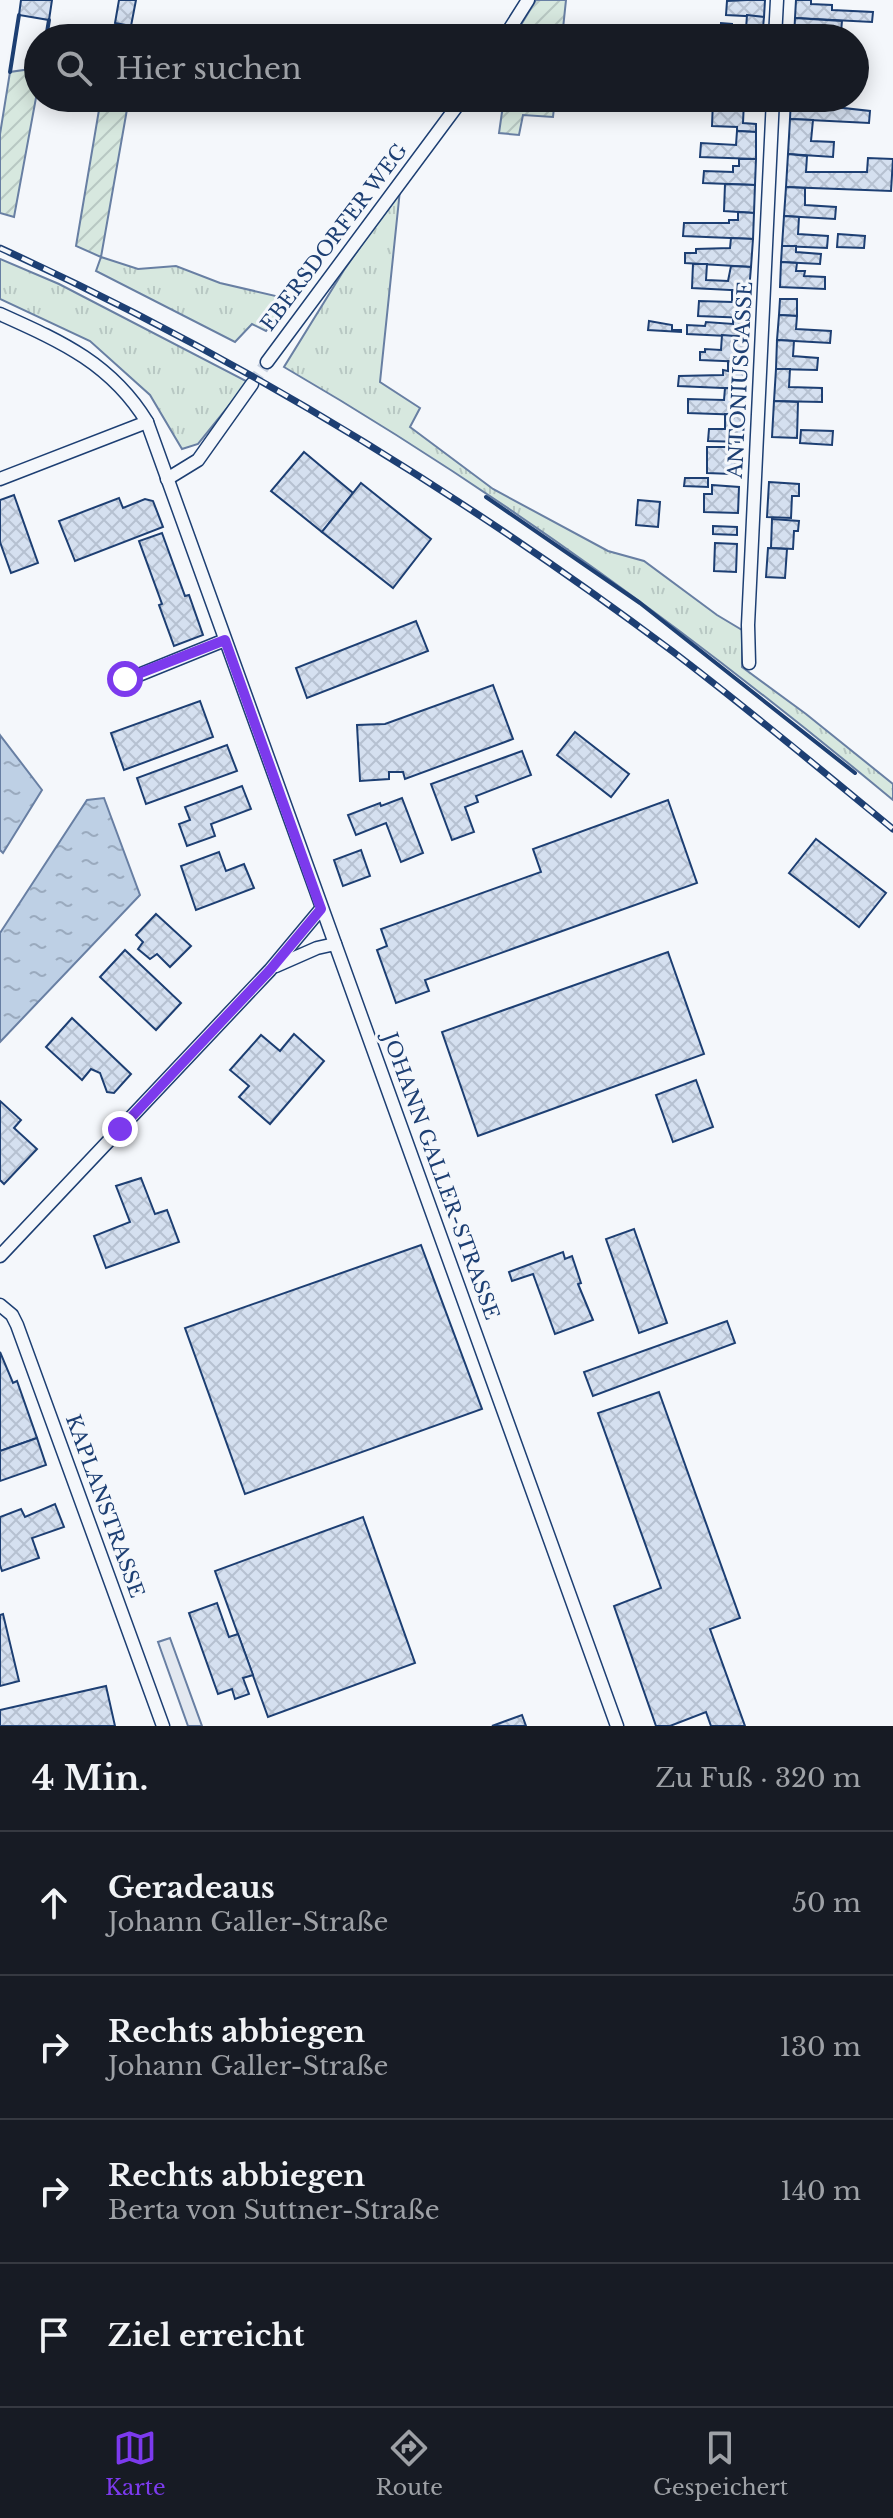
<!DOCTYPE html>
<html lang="de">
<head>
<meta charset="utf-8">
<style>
  body { margin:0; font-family:"Libre Baskerville",serif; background:#20242c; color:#f1f3f6 }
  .stop { position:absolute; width:24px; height:24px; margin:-18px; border:6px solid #7c3aed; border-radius:50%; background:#fff }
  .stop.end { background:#7c3aed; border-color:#fff; box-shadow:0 2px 8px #0008 }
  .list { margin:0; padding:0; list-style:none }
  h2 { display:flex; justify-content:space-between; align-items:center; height:104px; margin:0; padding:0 32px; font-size:34px }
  h2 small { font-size:26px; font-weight:400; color:#9ea1a6 }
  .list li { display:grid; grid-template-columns:52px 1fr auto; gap:24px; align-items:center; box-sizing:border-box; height:144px; padding:0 32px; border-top:2px solid #363941 }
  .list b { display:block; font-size:30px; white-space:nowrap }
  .list p { margin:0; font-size:26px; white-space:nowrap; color:#9ea1a6 }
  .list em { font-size:26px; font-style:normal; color:#9ea1a6 }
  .icon { flex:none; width:44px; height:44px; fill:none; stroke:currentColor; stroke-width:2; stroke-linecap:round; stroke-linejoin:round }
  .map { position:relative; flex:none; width:893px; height:1726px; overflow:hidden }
  .search { position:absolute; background:#171b24; box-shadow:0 4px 20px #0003; left:24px; right:24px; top:24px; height:88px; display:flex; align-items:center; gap:20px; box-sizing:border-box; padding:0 28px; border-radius:44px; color:#9ea1a6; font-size:30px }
  .sheet { height:680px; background:#171b24 }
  nav { display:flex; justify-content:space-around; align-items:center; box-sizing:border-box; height:112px; border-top:2px solid #363941; background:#171b24; font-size:22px; color:#9ea1a6 }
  nav a { display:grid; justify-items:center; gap:4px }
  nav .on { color:#7c3aed }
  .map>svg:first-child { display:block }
  .grass { fill:url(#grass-tufts); stroke:#687fa3; stroke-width:2 }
  .garden { fill:url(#garden-furrows); stroke:#687fa3; stroke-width:2 }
  .parking { fill:#e3e8f0; stroke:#687fa3; stroke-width:2 }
  .water { fill:url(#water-ripples); stroke:#687fa3; stroke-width:2 }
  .building { fill:url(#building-cross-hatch); stroke:#1d3f73; stroke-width:2 }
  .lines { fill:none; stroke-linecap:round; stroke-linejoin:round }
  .street-tunnel { stroke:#c9d2e0; stroke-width:12; stroke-dasharray:12 6; stroke-linecap:butt }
  .street-casing { stroke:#1d3f73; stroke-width:15 }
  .street { stroke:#f4f7fb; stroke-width:12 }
  .rail-casing { stroke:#1d3f73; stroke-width:7 }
  .rail { stroke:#f4f7fb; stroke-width:4; stroke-dasharray:12; stroke-linecap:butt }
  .wall { stroke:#1d3f73; stroke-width:4 }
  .route { stroke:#7c3aed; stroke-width:10 }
  .labels { text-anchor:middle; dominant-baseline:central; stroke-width:6; stroke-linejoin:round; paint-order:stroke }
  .street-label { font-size:20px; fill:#1d3f73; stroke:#f4f7fb }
</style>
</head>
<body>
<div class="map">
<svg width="893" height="1726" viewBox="0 0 893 1726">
  <defs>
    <pattern id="grass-tufts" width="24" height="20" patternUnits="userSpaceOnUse" patternTransform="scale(2)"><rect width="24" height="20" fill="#d7e8df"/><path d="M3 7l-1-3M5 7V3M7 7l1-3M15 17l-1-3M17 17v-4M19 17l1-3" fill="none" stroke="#b8c8c3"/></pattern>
    <pattern id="garden-furrows" width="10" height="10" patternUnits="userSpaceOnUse" patternTransform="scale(2)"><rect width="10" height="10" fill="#d7e8df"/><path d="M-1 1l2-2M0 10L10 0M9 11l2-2" fill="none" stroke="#b8c8c3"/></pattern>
    <pattern id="water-ripples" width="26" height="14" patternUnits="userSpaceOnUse" patternTransform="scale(2)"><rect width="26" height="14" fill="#bed0e5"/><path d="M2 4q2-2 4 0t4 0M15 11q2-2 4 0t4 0" fill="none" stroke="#9aaabe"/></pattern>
    <pattern id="building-cross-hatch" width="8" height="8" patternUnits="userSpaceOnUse" patternTransform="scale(2)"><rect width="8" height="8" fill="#d5e0f0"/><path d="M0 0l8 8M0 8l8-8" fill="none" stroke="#b6c1d1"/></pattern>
  </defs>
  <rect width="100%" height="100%" fill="#f4f7fb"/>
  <g class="grass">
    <path d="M400 190 380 382 420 408 410 427 493 489 608 551 644 561 717 615 742 630V667L806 714 893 784V800C700 640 501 493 284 367L344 270Z"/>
    <polygon points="101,257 138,269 176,266 220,283 293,300 266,331 252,324 235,342 96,271"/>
    <polygon points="0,259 59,284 248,382 198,444 182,449 150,395 90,341 0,299"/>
  </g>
  <g class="garden">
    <polygon points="536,0 566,0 562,38 513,38"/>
    <polygon points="38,68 38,87 14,217 0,213 0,134 10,72"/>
    <polygon points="101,98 129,98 101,257 76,246"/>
    <polygon points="504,98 555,98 553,117 523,115 519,135 499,133"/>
  </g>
  <polygon class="parking" points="170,1638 202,1726 188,1726 158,1642"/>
  <g class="water">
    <polygon points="0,735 42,790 3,853 0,850"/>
    <polygon points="104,798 140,895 0,1042 0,933 87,800"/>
  </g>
  <g class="building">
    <polygon points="21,0 52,0 49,20 19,15"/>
    <polygon points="119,0 136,0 131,26 115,23"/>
    <polygon points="747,0 765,0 764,17 726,15 727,1"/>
    <polygon points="796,0 811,0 811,4 832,5 832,10 873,12 872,22 795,18"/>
    <polygon points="747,15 764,17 762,38 720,38 721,23 732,24 732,28 746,29"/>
    <polygon points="795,18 842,21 841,32 818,31 818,38 794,38"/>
    <polygon points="791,98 808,98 808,104 870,111 869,123 790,119"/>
    <polygon points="713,100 744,101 743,123 756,124 756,132 737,131 737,127 712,126"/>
    <polygon points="790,119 813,120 811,141 834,142 833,157 788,154"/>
    <polygon points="737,131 756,132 756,159 700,157 701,143 736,145"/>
    <polygon points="788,154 807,156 806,172 867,172 868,158 893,159 891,191 786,187"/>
    <polygon points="739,159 756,159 755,185 703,183 704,171 733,172 733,166 739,166"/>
    <polygon points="725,184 755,185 754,213 724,211"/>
    <polygon points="786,187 805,188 805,205 836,207 835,219 784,216"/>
    <polygon points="738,212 754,213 753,239 683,236 684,223 729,223 729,220 738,220"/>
    <polygon points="784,216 799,217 798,234 828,236 827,248 782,246"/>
    <polygon points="838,234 865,236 864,248 837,247"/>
    <polygon points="731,238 753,239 751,267 685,263 685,253 696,253 696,249 730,248"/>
    <polygon points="782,246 796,246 796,252 821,254 820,264 781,262"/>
    <polygon points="781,262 797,263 796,271 805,271 804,276 825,277 825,289 780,287"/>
    <polygon points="693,264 707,264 706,280 728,281 731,266 751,267 749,291 692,288"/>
    <polygon points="732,290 749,291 748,318 698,316 699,301 732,302"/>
    <polygon points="780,299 797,299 797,316 779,315"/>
    <polygon points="779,315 797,316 796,329 831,331 830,343 777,340"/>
    <polygon points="733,317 748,318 747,337 687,334 687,325 705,326 706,322 733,324"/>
    <polygon points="649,321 672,325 672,330 681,330 681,332 648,330"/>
    <polygon points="722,335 747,337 746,362 700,360 700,352 705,352 705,349 721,350"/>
    <polygon points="777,340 794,341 793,356 818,358 817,370 776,369"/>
    <polygon points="728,361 746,362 745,389 678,386 679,376 723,375 723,370 728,371"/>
    <polygon points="776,369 790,369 789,387 822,388 822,402 774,401"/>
    <polygon points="725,388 745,389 744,415 688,413 688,399 724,400"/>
    <polygon points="774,401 798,402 797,438 772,437"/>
    <polygon points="725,414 744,415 743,442 708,441 709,429 725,429"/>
    <polygon points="801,430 833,431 832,445 800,443"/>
    <polygon points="707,447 733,447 733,454 739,454 738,468 732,468 732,474 707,473"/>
    <polygon points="304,452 353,493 322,532 271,491"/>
    <polygon points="685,478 708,478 708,487 684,486"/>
    <polygon points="769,482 799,484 799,496 792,496 791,518 767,517"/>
    <polygon points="361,483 431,539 393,588 322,532"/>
    <polygon points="712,485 739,487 738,513 704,512 704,494 712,494"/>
    <polygon points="14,495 38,563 11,573 0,542 0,500"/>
    <polygon points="119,498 123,508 145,499 153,501 163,527 75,561 59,521"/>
    <polygon points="638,500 660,502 658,527 636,525"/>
    <polygon points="772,519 799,521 798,531 794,531 793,549 771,548"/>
    <polygon points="713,526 737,527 737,535 713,534"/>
    <polygon points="162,533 185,596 189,595 203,635 174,646 159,605 162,604 139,541"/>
    <polygon points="715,543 737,544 736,572 714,571"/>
    <polygon points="768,548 787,549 785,578 766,577"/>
    <polygon points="416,621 428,651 307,698 296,668"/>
    <polygon points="493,685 513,739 405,779 403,772 389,772 389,779 360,781 357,725 385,724"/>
    <polygon points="200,701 213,737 124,770 111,733"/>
    <polygon points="575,732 629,774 611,797 557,755"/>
    <polygon points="227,745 237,771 146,804 137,778"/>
    <polygon points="522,751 531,775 476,796 478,802 465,807 474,832 452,840 431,784"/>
    <polygon points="242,786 251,809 211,824 215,836 187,846 179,824 190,820 185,807"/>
    <polygon points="402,798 423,853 401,862 386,823 356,835 348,815 380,803 381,806"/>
    <polygon points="668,800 697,883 425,980 429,991 396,1003 377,950 387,946 381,929 541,872 533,849"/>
    <polygon points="816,839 886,893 859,927 789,873"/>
    <polygon points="361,850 370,876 343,886 334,860"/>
    <polygon points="219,852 226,871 244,864 254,888 196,910 181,866"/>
    <polygon points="156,914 191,946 170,967 157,954 150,959 138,949 143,942 136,935"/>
    <polygon points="125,950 181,1003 156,1030 100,977"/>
    <polygon points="668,952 704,1054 478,1136 442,1032"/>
    <polygon points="72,1018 131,1074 114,1093 107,1092 100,1073 91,1069 82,1080 46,1047"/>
    <polygon points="294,1034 324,1061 270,1124 239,1097 249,1086 230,1070 261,1035 280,1051"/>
    <polygon points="696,1080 713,1127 673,1142 656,1095"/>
    <polygon points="0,1101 21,1120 14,1128 37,1149 4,1184 0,1180"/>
    <polygon points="141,1178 155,1214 167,1210 179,1242 106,1268 94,1236 130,1222 116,1186"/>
    <polygon points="634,1229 667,1323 639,1333 606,1239"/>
    <polygon points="421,1245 482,1409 245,1494 185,1328"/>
    <polygon points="563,1252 565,1259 572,1256 581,1283 578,1284 593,1320 555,1334 533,1274 512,1281 509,1272"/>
    <polygon points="727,1321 735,1343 593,1396 584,1372"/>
    <polygon points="0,1352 13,1383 17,1381 37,1438 0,1451"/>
    <polygon points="659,1392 740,1618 710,1629 745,1726 711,1726 706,1712 670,1726 656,1726 614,1606 661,1588 598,1413"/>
    <polygon points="37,1438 46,1465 0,1481 0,1451"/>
    <polygon points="55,1504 64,1527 32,1538 39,1558 2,1571 0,1565 0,1517 21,1509 25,1517"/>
    <polygon points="363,1517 415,1663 268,1717 215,1571"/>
    <polygon points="217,1603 229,1637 238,1634 253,1675 243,1678 249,1694 235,1699 232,1689 218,1694 189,1613"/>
    <polygon points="3,1614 19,1681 0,1686 0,1615"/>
    <polygon points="106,1686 115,1726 0,1726 0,1710"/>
    <polygon points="522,1715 526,1726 492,1726"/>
  </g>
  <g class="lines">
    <polyline class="street-tunnel" points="252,384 267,362"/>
    <g class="street-casing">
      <g id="street">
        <polyline points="504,38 528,0"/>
        <polyline points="775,38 777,0"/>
        <path d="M0 314C60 341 111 363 147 422L617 1726"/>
        <polyline points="267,362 463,98"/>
        <polyline points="0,479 147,422"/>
        <polyline points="167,479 198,460 252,384"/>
        <polyline points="749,663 748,625 773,98"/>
        <polyline points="119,683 225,640"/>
        <polyline points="276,966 317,948 335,944"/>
        <polyline points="0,1256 270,970 321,909"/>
        <polyline points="0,1305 12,1315 17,1325 163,1726"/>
      </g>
    </g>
    <use href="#street" class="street"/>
    <g class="rail-casing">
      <path id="rail" d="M0 248C238 356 463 495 672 651 747 708 820 769 893 829"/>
    </g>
    <use href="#rail" class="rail"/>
    <g class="wall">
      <polyline points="46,38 49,20"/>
      <polyline points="10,72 19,15"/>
      <polyline points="486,497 640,603 855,773"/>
    </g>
  </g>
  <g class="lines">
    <polyline class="route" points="120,1129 270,970 321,909 225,640 125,679"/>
  </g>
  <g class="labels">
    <g class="street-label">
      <text transform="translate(334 237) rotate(-53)">EBERSDORFER WEG</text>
      <text transform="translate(740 380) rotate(-87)">ANTONIUSGASSE</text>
      <text transform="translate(441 1176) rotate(70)">JOHANN GALLER-STRASSE</text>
      <text transform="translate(105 1506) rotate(70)">KAPLANSTRASSE</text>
    </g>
  </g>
</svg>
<div class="stop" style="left:125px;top:679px"></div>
<div class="stop end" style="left:120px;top:1129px"></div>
<div class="search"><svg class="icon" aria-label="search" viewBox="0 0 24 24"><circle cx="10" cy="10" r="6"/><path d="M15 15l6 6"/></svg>Hier suchen</div>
</div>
<section class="sheet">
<h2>4 Min.<small>Zu Fuß · 320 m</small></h2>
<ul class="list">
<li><svg class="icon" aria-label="ahead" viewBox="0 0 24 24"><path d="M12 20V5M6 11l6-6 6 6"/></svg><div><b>Geradeaus</b><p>Johann Galler-Straße</p></div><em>50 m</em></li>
<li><svg class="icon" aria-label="right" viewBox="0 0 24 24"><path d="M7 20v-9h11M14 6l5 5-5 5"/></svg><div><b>Rechts abbiegen</b><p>Johann Galler-Straße</p></div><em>130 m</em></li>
<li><svg class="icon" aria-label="right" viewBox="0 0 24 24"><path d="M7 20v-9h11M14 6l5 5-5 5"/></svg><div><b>Rechts abbiegen</b><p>Berta von Suttner-Straße</p></div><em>140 m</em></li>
<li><svg class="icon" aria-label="arrive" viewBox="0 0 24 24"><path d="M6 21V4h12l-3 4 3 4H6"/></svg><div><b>Ziel erreicht</b></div></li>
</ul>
</section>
<nav>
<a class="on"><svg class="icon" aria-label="map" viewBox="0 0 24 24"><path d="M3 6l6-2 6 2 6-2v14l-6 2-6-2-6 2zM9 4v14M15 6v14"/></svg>Karte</a>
<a><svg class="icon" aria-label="directions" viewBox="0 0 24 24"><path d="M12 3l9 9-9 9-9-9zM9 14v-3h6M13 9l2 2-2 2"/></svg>Route</a>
<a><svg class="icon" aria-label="saved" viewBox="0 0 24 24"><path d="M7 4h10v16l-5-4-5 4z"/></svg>Gespeichert</a>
</nav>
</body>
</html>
